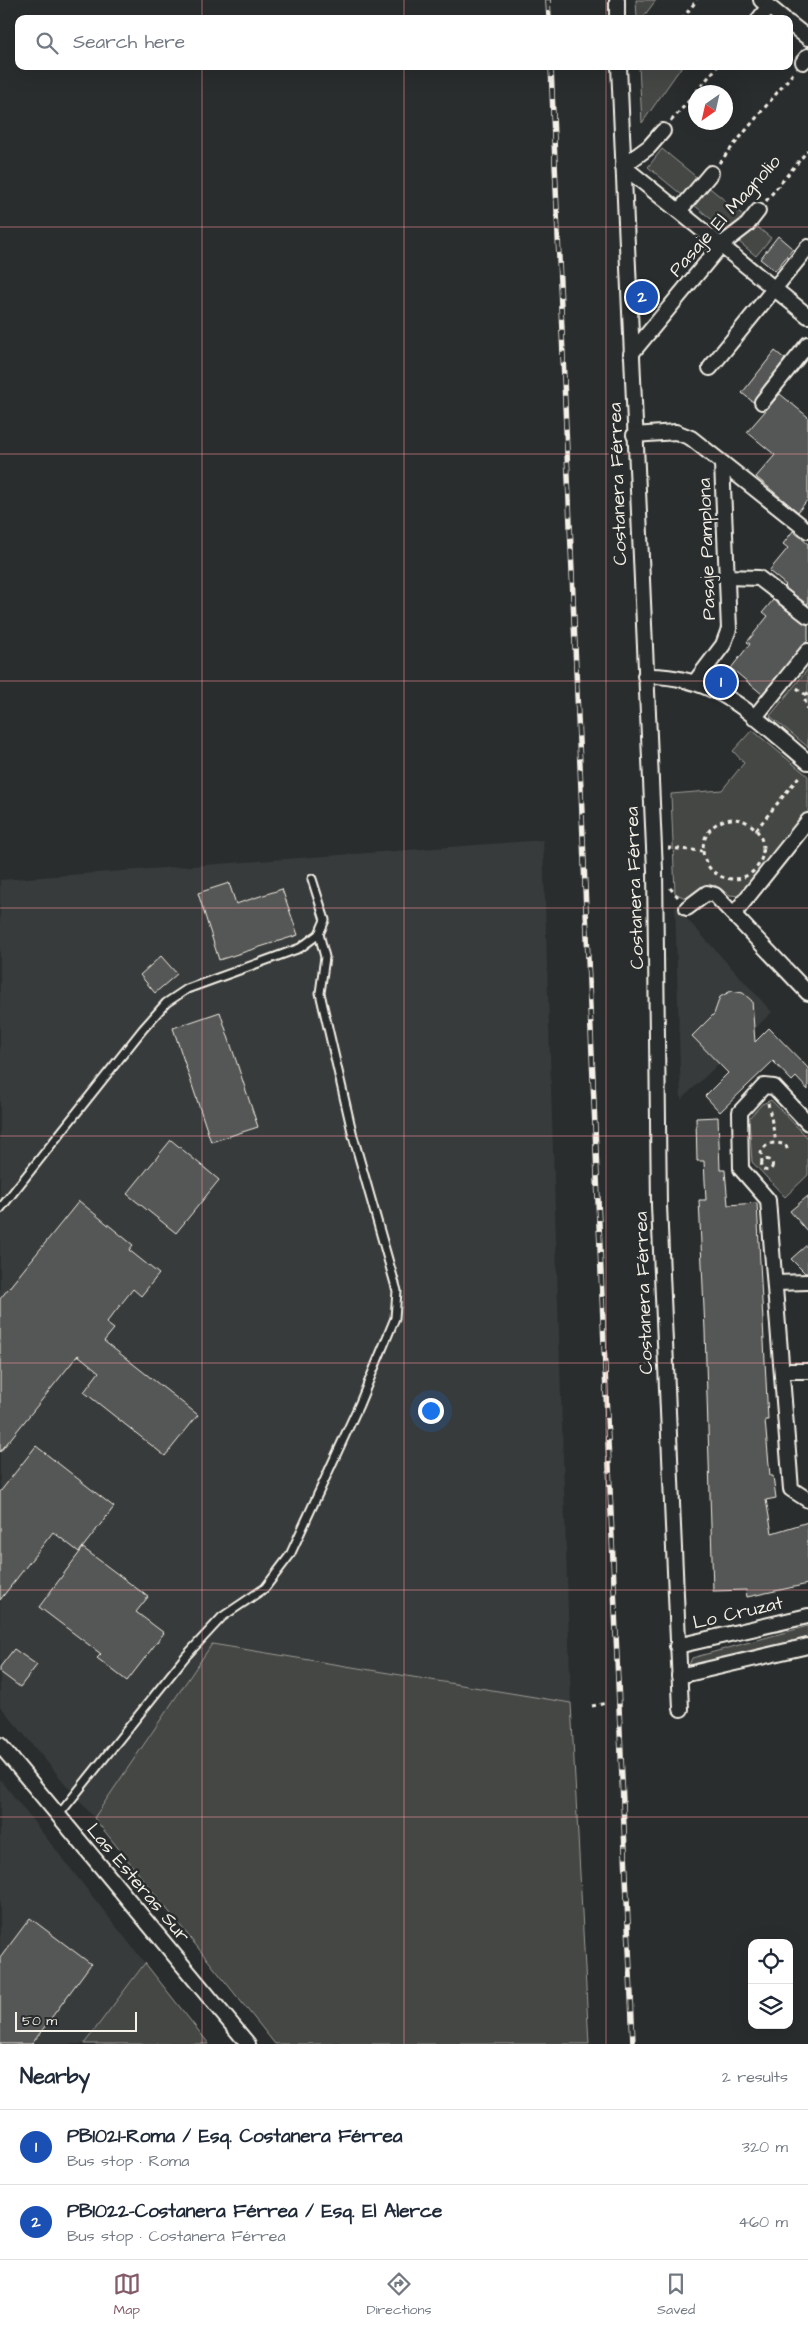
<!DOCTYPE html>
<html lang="en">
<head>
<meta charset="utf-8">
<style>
  body { margin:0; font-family:"Architects Daughter",sans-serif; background:#f2f2f3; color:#1f2937 }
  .controls { position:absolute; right:15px; bottom:15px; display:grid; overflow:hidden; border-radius:10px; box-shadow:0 5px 20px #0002 }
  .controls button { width:45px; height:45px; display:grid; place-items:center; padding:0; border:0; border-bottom:1px solid #e0e1e3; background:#fff; color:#1f2937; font:25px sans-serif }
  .compass { position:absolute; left:688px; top:85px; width:45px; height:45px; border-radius:50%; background:#fff; box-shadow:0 5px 20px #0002; rotate:214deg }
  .scale { position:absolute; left:15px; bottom:12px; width:122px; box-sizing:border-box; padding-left:5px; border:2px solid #f4f1e8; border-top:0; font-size:14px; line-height:18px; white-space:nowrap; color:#f4f1e8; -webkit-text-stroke:4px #2a2d2e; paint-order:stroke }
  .you { position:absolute; left:430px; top:1410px; width:18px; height:18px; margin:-12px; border:4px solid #fff; border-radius:50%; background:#1a73e8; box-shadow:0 0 0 8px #1a73e833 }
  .badge { display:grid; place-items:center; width:32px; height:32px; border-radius:50%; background:#845c67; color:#fff; font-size:16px; font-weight:700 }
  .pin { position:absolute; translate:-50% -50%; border:2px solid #fff; box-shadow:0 1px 5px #0006 }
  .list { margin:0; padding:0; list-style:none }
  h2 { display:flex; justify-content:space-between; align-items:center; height:65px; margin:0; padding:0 20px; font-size:21px }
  h2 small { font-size:16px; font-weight:400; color:#747a83 }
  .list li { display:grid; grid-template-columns:32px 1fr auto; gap:15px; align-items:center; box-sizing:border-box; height:75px; padding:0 20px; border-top:1px solid #e0e1e3 }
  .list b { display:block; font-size:19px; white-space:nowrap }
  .list p { margin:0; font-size:16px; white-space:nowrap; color:#747a83 }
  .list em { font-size:16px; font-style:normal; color:#747a83 }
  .icon { flex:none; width:28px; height:28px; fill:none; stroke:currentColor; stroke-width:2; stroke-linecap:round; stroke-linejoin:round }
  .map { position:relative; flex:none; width:808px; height:2044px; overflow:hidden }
  .search { position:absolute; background:#fff; box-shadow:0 5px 20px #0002; left:15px; right:15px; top:15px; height:55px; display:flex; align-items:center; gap:12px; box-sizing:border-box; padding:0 18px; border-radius:10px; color:#747a83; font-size:19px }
  .sheet { height:215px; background:#fff }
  nav { display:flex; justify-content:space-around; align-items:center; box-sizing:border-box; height:70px; border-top:1px solid #e0e1e3; background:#fff; font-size:14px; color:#747a83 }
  nav a { display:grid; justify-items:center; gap:2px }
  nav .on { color:#845c67 }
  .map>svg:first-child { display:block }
  .built { fill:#373a3a }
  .green { fill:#444645; stroke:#9c9c96 }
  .building { fill:#555756; stroke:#f4f1e8 }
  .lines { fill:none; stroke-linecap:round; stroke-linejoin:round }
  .service-casing { stroke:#f4f1e8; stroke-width:11 }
  .minor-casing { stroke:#f4f1e8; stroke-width:18 }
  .path { stroke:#f4f1e8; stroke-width:3; stroke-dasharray:4 4; stroke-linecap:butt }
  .service { stroke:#2a2d2e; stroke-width:7 }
  .minor { stroke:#2a2d2e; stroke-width:14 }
  .rail-casing { stroke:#f4f1e8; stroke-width:5.5 }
  .rail { stroke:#2a2d2e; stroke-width:4; stroke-dasharray:11; stroke-linecap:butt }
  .grid { fill:none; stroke:#ff9aa2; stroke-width:1; stroke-opacity:0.55 }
  .labels { text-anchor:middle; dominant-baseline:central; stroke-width:5; stroke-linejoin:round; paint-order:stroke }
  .street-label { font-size:19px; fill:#f4f1e8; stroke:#2a2d2e }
</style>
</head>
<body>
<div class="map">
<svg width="808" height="2044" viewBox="0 0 808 2044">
  <rect width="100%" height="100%" fill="#2a2d2e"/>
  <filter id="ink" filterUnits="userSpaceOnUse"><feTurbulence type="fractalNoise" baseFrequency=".02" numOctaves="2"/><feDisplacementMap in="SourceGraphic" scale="10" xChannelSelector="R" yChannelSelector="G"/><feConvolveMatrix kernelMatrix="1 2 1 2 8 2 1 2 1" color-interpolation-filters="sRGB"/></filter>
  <g filter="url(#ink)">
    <g class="built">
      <polygon points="543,840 571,1703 212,1644 94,1818 0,1706 0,880"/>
      <polygon points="675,906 772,1012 681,1100"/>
      <polygon points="0,1779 145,1963 84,2044 0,2044"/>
    </g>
    <g class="green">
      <polygon points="636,0 656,0 644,16 646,19 637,19"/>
      <polygon points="639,66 682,66 642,123"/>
      <polygon points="662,149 771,238 756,256 648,167"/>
      <polygon points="808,669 808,747 770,716"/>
      <polygon points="752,730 808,776 808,812 739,896 730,895 715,885 691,901 675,893 671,794 722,790 744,763 733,751"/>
      <polygon points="771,1100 808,1138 808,1175 785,1197 752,1162 749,1118 762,1104"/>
      <polygon points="808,1626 808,1637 712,1662 696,1669 689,1665 692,1658"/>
      <polygon points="212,1644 571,1703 589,2044 275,2044 94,1818"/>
      <polygon points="145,1963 209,2044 84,2044"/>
    </g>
    <g class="building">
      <polygon points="778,236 793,249 775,271 760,259"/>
      <polygon points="775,351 785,359 753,402 742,393"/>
      <polygon points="780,394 808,417 808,499 798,512 756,477 775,455 747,432"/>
      <polygon points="793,531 808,544 808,605 784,587 786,585 769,571 788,548 783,544"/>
      <polygon points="773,600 808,625 808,640 762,694 731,668 750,644 747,642 768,616 763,612"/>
      <polygon points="229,883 236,904 282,889 298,935 219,960 198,893"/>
      <polygon points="161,956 177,974 155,993 140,975"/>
      <polygon points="731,991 743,993 752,1001 755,1042 769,1028 808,1068 808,1090 796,1077 792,1081 773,1061 720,1112 705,1096 728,1073 692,1036 714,1014 720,997"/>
      <polygon points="220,1012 258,1127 211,1142 173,1028"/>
      <polygon points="718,1117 720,1170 725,1170 728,1205 757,1203 768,1420 765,1420 770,1476 773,1476 776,1498 766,1500 772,1533 808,1522 808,1584 747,1597 746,1590 713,1591 705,1330 699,1200 706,1200 704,1161 697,1161 696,1118"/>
      <polygon points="171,1140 219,1180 176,1233 127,1194"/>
      <polygon points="808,1196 808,1232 790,1211"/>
      <polygon points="79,1201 133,1245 129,1250 159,1274 141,1296 133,1289 106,1323 114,1329 104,1341 198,1415 165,1456 84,1392 99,1372 78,1355 0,1452 0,1299"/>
      <polygon points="808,1244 808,1273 805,1273 791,1259"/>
      <polygon points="36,1446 114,1507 79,1552 53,1532 0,1600 0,1492"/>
      <polygon points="83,1548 148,1597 136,1612 164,1633 127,1681 97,1658 101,1654 39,1607"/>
      <polygon points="14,1649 37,1665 20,1687 0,1672 0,1667"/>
      <polygon points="30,1918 91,1964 32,2044 0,2044 0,1958"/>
    </g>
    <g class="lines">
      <g class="service-casing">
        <g id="service">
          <polyline points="0,1209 143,1029 166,1003 187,989 300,948 319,934 325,920 312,879"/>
          <polyline points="58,1816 185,1657 222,1617 265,1588 290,1555 359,1405 395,1318 397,1291 353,1136 320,993 325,957 319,934"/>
        </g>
      </g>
      <g class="minor-casing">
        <g id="minor">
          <polyline points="617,0 617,19"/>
          <polyline points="761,0 784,19"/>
          <polyline points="759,19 769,6"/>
          <polyline points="789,23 808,38"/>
          <polyline points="803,62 808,56"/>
          <polyline points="619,66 655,870 659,1205 681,1709"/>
          <polyline points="623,166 808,316"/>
          <polyline points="623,166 649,147 663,131"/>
          <polyline points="679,211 711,173"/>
          <polyline points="631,354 721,245 747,225 758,211"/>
          <polyline points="710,368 808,247"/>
          <polyline points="762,402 808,344"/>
          <polyline points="634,435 676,432 691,438 808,531"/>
          <polyline points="727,577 759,578 808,616"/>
          <path d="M645 676C718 674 756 719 808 762"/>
          <polyline points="695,682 723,645 729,629 722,463"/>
          <polyline points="754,718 808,651"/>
          <polyline points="687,908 707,893 715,895 808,993"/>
          <polyline points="734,914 808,821"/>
          <polyline points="808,1123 774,1087 764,1086 740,1112 741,1169 768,1200 791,1489 808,1500"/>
          <polyline points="775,1283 808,1282"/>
          <polyline points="782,1371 808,1371"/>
          <polyline points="677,1646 808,1616"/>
          <polyline points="679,1676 808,1646"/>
          <polyline points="0,1745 248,2044"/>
        </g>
      </g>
      <g class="path">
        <polyline points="682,19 697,0"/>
        <polyline points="696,92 718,66"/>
        <polyline points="671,121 696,93"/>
        <polyline points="719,163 795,71"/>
        <polyline points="766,201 808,150"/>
        <polyline points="797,688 806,695"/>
        <polyline points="808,692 805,701 808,710"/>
        <circle cx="733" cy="849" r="30"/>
        <polyline points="756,830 801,774"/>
        <polyline points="668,848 702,851"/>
        <polyline points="670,888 679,898"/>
        <polyline points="768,1103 776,1142"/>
        <circle cx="767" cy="1165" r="5.5"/>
        <path d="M762 1163 761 1152C768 1141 774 1142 786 1145L788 1152"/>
        <polyline points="592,1706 607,1703"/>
      </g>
      <use href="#service" class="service"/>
      <use href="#minor" class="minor"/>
      <g class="rail-casing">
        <g id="rail">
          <polyline points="548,0 549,19"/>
          <polyline points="551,66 633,2044"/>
        </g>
      </g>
      <use href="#rail" class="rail"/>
    </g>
  </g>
  <path class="grid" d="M202 0V19M404 0V19M606 0V19M202 66V2044M404 66V2044M606 66V2044M0 227H808M0 454H808M0 681H808M0 908H808M0 1136H808M0 1363H808M0 1590H808M0 1817H808"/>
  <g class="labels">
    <g class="street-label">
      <text transform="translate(725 216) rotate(-48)">Pasaje El Magnolio</text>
      <text transform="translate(618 484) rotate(-92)">Costanera Férrea</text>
      <text transform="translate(707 549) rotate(-92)">Pasaje Pamplona</text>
      <text transform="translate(635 888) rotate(-92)">Costanera Férrea</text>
      <text transform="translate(644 1293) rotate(-92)">Costanera Férrea</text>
      <text transform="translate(738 1613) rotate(-13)">Lo Cruzat</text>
      <text transform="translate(138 1883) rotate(50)">Las Esteras Sur</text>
    </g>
  </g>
</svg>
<div class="controls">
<button><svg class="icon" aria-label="locate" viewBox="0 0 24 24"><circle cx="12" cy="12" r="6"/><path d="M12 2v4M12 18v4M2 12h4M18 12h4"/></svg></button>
<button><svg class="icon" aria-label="layers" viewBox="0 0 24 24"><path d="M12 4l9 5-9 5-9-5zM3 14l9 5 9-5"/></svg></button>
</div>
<svg class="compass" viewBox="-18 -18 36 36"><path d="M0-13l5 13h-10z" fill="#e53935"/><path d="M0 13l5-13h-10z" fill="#747a83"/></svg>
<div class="scale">50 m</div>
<div class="you"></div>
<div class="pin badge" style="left:721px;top:682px;background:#1a4fb4">1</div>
<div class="pin badge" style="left:642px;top:297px;background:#1a4fb4">2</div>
<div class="search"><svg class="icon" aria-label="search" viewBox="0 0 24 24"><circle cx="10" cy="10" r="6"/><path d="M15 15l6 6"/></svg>Search here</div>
</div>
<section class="sheet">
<h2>Nearby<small>2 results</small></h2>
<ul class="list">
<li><span class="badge" style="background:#1a4fb4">1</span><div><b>PB1021-Roma / Esq. Costanera Férrea</b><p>Bus stop · Roma</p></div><em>320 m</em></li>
<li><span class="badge" style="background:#1a4fb4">2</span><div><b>PB1022-Costanera Férrea / Esq. El Alerce</b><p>Bus stop · Costanera Férrea</p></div><em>460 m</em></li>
</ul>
</section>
<nav>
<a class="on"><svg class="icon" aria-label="map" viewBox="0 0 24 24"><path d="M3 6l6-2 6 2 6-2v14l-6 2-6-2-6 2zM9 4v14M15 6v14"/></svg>Map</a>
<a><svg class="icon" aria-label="directions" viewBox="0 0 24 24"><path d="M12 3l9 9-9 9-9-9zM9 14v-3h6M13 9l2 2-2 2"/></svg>Directions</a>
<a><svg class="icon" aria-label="saved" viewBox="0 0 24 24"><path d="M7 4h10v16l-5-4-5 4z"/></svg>Saved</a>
</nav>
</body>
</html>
